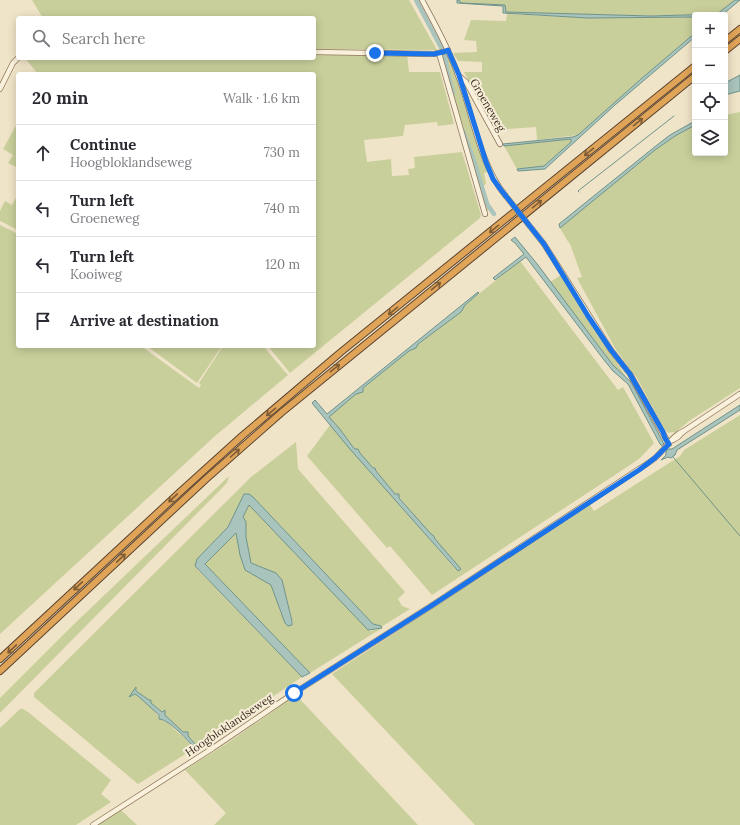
<!DOCTYPE html>
<html lang="en">
<head>
<meta charset="utf-8">
<style>
  body { margin:0; font-family:Lora,serif; background:#f7f7f7; color:#2b2b33 }
  .controls { position:absolute; right:12px; top:12px; display:grid; overflow:hidden; border-radius:4px; box-shadow:0 2px 10px #0003 }
  .controls button { width:36px; height:36px; display:grid; place-items:center; padding:0; border:0; border-bottom:1px solid #e1e1e2; background:#fff; color:#2b2b33; font:20px sans-serif }
  .stop { position:absolute; width:12px; height:12px; margin:-9px; border:3px solid #1a73e8; border-radius:50%; background:#fff }
  .stop.end { background:#1a73e8; border-color:#fff; box-shadow:0 1px 4px #0008 }
  .list { margin:0; padding:0; list-style:none }
  h2 { display:flex; justify-content:space-between; align-items:center; height:52px; margin:0; padding:0 16px; font-size:17px }
  h2 small { font-size:13px; font-weight:400; color:#7c7c81 }
  .list li { display:grid; grid-template-columns:26px 1fr auto; gap:12px; align-items:center; box-sizing:border-box; height:56px; padding:0 16px; border-top:1px solid #e1e1e2 }
  .list b { display:block; font-size:15px; white-space:nowrap }
  .list p { margin:0; font-size:13px; white-space:nowrap; color:#7c7c81 }
  .list em { font-size:13px; font-style:normal; color:#7c7c81 }
  .icon { flex:none; width:22px; height:22px; fill:none; stroke:currentColor; stroke-width:2; stroke-linecap:round; stroke-linejoin:round }
  .map { position:relative; flex:none; width:740px; height:825px; overflow:hidden }
  .search { position:absolute; background:#fff; box-shadow:0 2px 10px #0003; left:16px; top:16px; width:300px; height:44px; display:flex; align-items:center; gap:10px; box-sizing:border-box; padding:0 14px; border-radius:4px; color:#7c7c81; font-size:15px }
  .panel { position:absolute; background:#fff; box-shadow:0 2px 10px #0003; left:16px; top:72px; width:300px; height:276px; border-radius:4px }
  .map>svg:first-child { display:block }
  .green { fill:#c9cf9b }
  .water { fill:#a9c4bc; stroke:#6f938a }
  .lines { fill:none; stroke-linecap:round; stroke-linejoin:round }
  .stream { stroke:#6f938a; stroke-width:1 }
  .canal { stroke:#a9c4bc; stroke-width:4.5 }
  .minor-casing { stroke:#8d765c; stroke-width:6 }
  .highway-casing { stroke:#5b4430; stroke-width:8 }
  .minor { stroke:#faf1dc; stroke-width:4.5 }
  .highway { stroke:#e0a458; stroke-width:6 }
  .minor-bridge-casing { stroke:#8d765c; stroke-width:6; stroke-linecap:butt }
  .minor-bridge { stroke:#faf1dc; stroke-width:4.5 }
  .oneway { stroke:#7e5d36 }
  .route { stroke:#1a73e8; stroke-width:5 }
  .labels { text-anchor:middle; dominant-baseline:central; stroke-width:4; stroke-linejoin:round; paint-order:stroke }
  .street-label { font-size:11px; fill:#3d2e20; stroke:#f7eed8 }
</style>
</head>
<body>
<div class="map">
<svg width="740" height="825" viewBox="0 0 740 825">
  <rect width="100%" height="100%" fill="#f0e4c8"/>
  <g class="green">
    <polygon points="32,0 409,0 437,50 314,49 314,18 43,18"/>
    <polygon points="459,0 735,0 717,14 651,16 505,12 505,5 461,3"/>
    <polygon points="507,14 588,18 695,17 695,33 641,79 578,135 537,140 536,127 495,130 464,72 482,72 482,62 458,61 453,53 477,52 476,41 464,40 471,20 506,21"/>
    <polygon points="314,53 407,54 409,72 440,72 454,124 438,126 437,122 405,125 403,136 364,140 367,162 391,159 392,176 409,175 408,169 415,168 414,157 462,152 481,215 480,218 290,373 268,346 314,346 314,74 38,74 25,58 314,58"/>
    <polygon points="447,53 453,66 487,172 484,173 486,183 483,187 491,208 486,212 441,56 442,54"/>
    <polygon points="740,112 740,388 689,421 675,433 673,432 668,433 663,427 637,378 616,350 577,278 582,277 570,244 567,240 560,228 655,150 675,136 695,125 695,153 725,153 725,115"/>
    <polygon points="18,122 18,168 8,163 13,155 3,149"/>
    <polygon points="571,138 571,142 544,166 517,169 504,146"/>
    <polygon points="18,194 18,230 0,221 0,211 5,201 12,205"/>
    <polygon points="0,225 18,234 18,346 141,346 199,388 201,385 199,383 223,346 263,346 288,375 215,436 0,634"/>
    <polygon points="520,261 618,390 623,387 654,443 640,458 630,465 432,595 390,546 387,548 307,456 330,425 457,571 435,539 435,536 431,535 399,497 399,494 395,494 376,471 375,468 373,468 360,453 359,451 353,447 339,428 329,417 356,394 363,392 363,388 409,351 416,348 418,344 461,312 465,305"/>
    <polygon points="561,275 626,377 613,365 600,348 550,282"/>
    <polygon points="147,346 222,346 197,383"/>
    <polygon points="740,415 740,825 475,825 332,674 590,505 594,511 680,456 684,450"/>
    <path d="M296 442 298 469 405 592 398 599 402 606 410 609 381 627V626L373 624 253 497 249 494H244L228 527 197 559V569L302 677 198 747 188 736V733C182 733 165 717 164 711L162 712 151 703V700H149C144 697 137 693 136 688L132 695 135 694C142 699 158 711 159 719L168 723 195 748 138 784 34 697V693L251 477Z"/>
    <polygon points="229,476 227,483 0,713 0,698 70,628"/>
    <path d="M249 505H250L370 631 382 628 310 673 205 564 236 533 243 566 249 573 263 579 271 585 286 625 293 623 282 580C274 570 261 570 251 563L246 537 245 520 243 517Z"/>
    <polygon points="296,695 418,825 214,825 226,813 185,770 226,744"/>
    <polygon points="20,709 23,709 28,712 111,780 101,794 111,802 76,825 0,825 0,728"/>
    <polygon points="121,810 137,825 98,825 100,824"/>
  </g>
  <g class="water">
    <polygon points="457,0 459,0 461,3 505,5 506,12 651,16 717,14 735,0 740,0 722,15 695,15 695,17 588,18 503,13 503,6 457,3"/>
    <polygon points="695,33 695,37 615,105 545,169 518,171 517,169 544,166 571,142 571,139 504,146 503,144 573,137 578,135 641,79"/>
    <polygon points="740,75 740,91 725,95 725,83"/>
    <polygon points="695,121 695,125 675,136 655,150 560,228 559,224 657,145 670,135"/>
    <polygon points="515,237 538,265 600,348 613,365 631,382 663,442 664,446 663,447 660,444 628,384 613,371 604,360 526,257 495,280 493,278 524,254 515,243 511,240"/>
    <polygon points="478,292 479,293 465,305 461,312 418,344 416,348 409,351 363,388 363,392 356,394 329,417 339,428 353,447 355,449 358,449 360,453 373,468 375,468 376,471 395,494 399,494 399,498 431,534 434,536 435,539 461,569 458,571 349,448 312,403 315,400 327,414"/>
    <polygon points="740,405 740,410 677,450 675,455 671,458 668,457 661,460 666,455 666,451 668,449 672,449"/>
    <polygon points="244,494 249,494 253,497 373,624 381,626 382,628 368,630 249,505 243,517 246,522 246,537 251,563 276,573 282,580 292,621 292,625 288,626 285,623 271,585 245,570 240,555 236,533 205,564 310,673 302,677 195,566 197,559 228,527"/>
    <path d="M136 687V691L149 700H151V703L162 712 165 710V715L183 732H188V736L198 747 195 748C187 740 170 720 159 719V715L138 696 135 694 129 697Z"/>
  </g>
  <g class="lines">
    <g class="stream">
      <polyline points="579,192 578,191 674,116"/>
      <polyline points="673,457 740,536"/>
    </g>
    <g class="canal">
      <polyline points="416,0 445,55 447,71 453,93"/>
      <polyline points="463,131 474,161 487,204 494,214"/>
    </g>
    <g class="minor-casing">
      <g id="minor">
        <path d="M422 0C435 24 449 49 458 75 472 111 480 165 505 195"/>
        <polyline points="314,52 434,54 443,52 448,50"/>
        <polyline points="439,53 485,214"/>
        <polyline points="459,76 466,82 500,144"/>
        <polyline points="0,89 13,63 18,58"/>
        <polyline points="544,244 611,350 630,374 669,444"/>
        <polyline points="673,440 678,437 684,431 740,394"/>
        <path d="M93 825 213 748 294 693 431 606 639 469C644 466 650 462 655 458 665 450 672 435 684 431"/>
      </g>
    </g>
    <g class="highway-casing">
      <g id="highway">
        <polyline points="725,41 740,29"/>
        <polyline points="725,51 740,39"/>
        <polyline points="0,659 179,493 242,436 341,352 695,66"/>
        <polyline points="0,671 206,479 281,413 695,76"/>
      </g>
    </g>
    <use href="#minor" class="minor"/>
    <use href="#highway" class="highway"/>
    <g class="minor-bridge-casing">
      <polyline id="minor-bridge" points="505,195 544,244"/>
    </g>
    <use href="#minor-bridge" class="minor-bridge"/>
  </g>
  <defs><path id="oneway-shaft" d="M-6 0H5M1.5-3L5.5 0L1.5 3" fill="none" stroke-width="1.6" stroke-linecap="round" stroke-linejoin="round"/></defs>
  <g class="oneway">
    <use href="#oneway-shaft" transform="translate(638 122) rotate(-39)"/>
    <use href="#oneway-shaft" transform="translate(589 152) rotate(141)"/>
    <use href="#oneway-shaft" transform="translate(537 204) rotate(-39)"/>
    <use href="#oneway-shaft" transform="translate(494 229) rotate(141)"/>
    <use href="#oneway-shaft" transform="translate(436 286) rotate(-39)"/>
    <use href="#oneway-shaft" transform="translate(393 311) rotate(141)"/>
    <use href="#oneway-shaft" transform="translate(335 368) rotate(-39)"/>
    <use href="#oneway-shaft" transform="translate(271 412) rotate(140)"/>
    <use href="#oneway-shaft" transform="translate(235 453) rotate(-42)"/>
    <use href="#oneway-shaft" transform="translate(173 498) rotate(137)"/>
    <use href="#oneway-shaft" transform="translate(121 558) rotate(-43)"/>
    <use href="#oneway-shaft" transform="translate(78 586) rotate(137)"/>
    <use href="#oneway-shaft" transform="translate(12 649) rotate(137)"/>
  </g>
  <g class="lines">
    <polyline class="route" points="294,693 431,606 639,470 655,458 669,444 665,438 663,432 630,374 611,350 588,316 544,244 501,190 493,179 486,162 459,75 448,50 443,52 434,54 375,53"/>
  </g>
  <g class="labels">
    <g class="street-label">
      <text transform="translate(488 105) rotate(60)">Groeneweg</text>
      <text transform="translate(229 725) rotate(-34)">Hoogbloklandseweg</text>
    </g>
  </g>
</svg>
<div class="controls">
<button>+</button>
<button>−</button>
<button><svg class="icon" aria-label="locate" viewBox="0 0 24 24"><circle cx="12" cy="12" r="6"/><path d="M12 2v4M12 18v4M2 12h4M18 12h4"/></svg></button>
<button><svg class="icon" aria-label="layers" viewBox="0 0 24 24"><path d="M12 4l9 5-9 5-9-5zM3 14l9 5 9-5"/></svg></button>
</div>
<div class="stop" style="left:294px;top:693px"></div>
<div class="stop end" style="left:375px;top:53px"></div>
<div class="search"><svg class="icon" aria-label="search" viewBox="0 0 24 24"><circle cx="10" cy="10" r="6"/><path d="M15 15l6 6"/></svg>Search here</div>
<section class="panel">
<h2>20 min<small>Walk · 1.6 km</small></h2>
<ul class="list">
<li><svg class="icon" aria-label="ahead" viewBox="0 0 24 24"><path d="M12 20V5M6 11l6-6 6 6"/></svg><div><b>Continue</b><p>Hoogbloklandseweg</p></div><em>730 m</em></li>
<li><svg class="icon" aria-label="left" viewBox="0 0 24 24"><path d="M17 20v-9H6M10 6l-5 5 5 5"/></svg><div><b>Turn left</b><p>Groeneweg</p></div><em>740 m</em></li>
<li><svg class="icon" aria-label="left" viewBox="0 0 24 24"><path d="M17 20v-9H6M10 6l-5 5 5 5"/></svg><div><b>Turn left</b><p>Kooiweg</p></div><em>120 m</em></li>
<li><svg class="icon" aria-label="arrive" viewBox="0 0 24 24"><path d="M6 21V4h12l-3 4 3 4H6"/></svg><div><b>Arrive at destination</b></div></li>
</ul>
</section>
</div>
</body>
</html>
